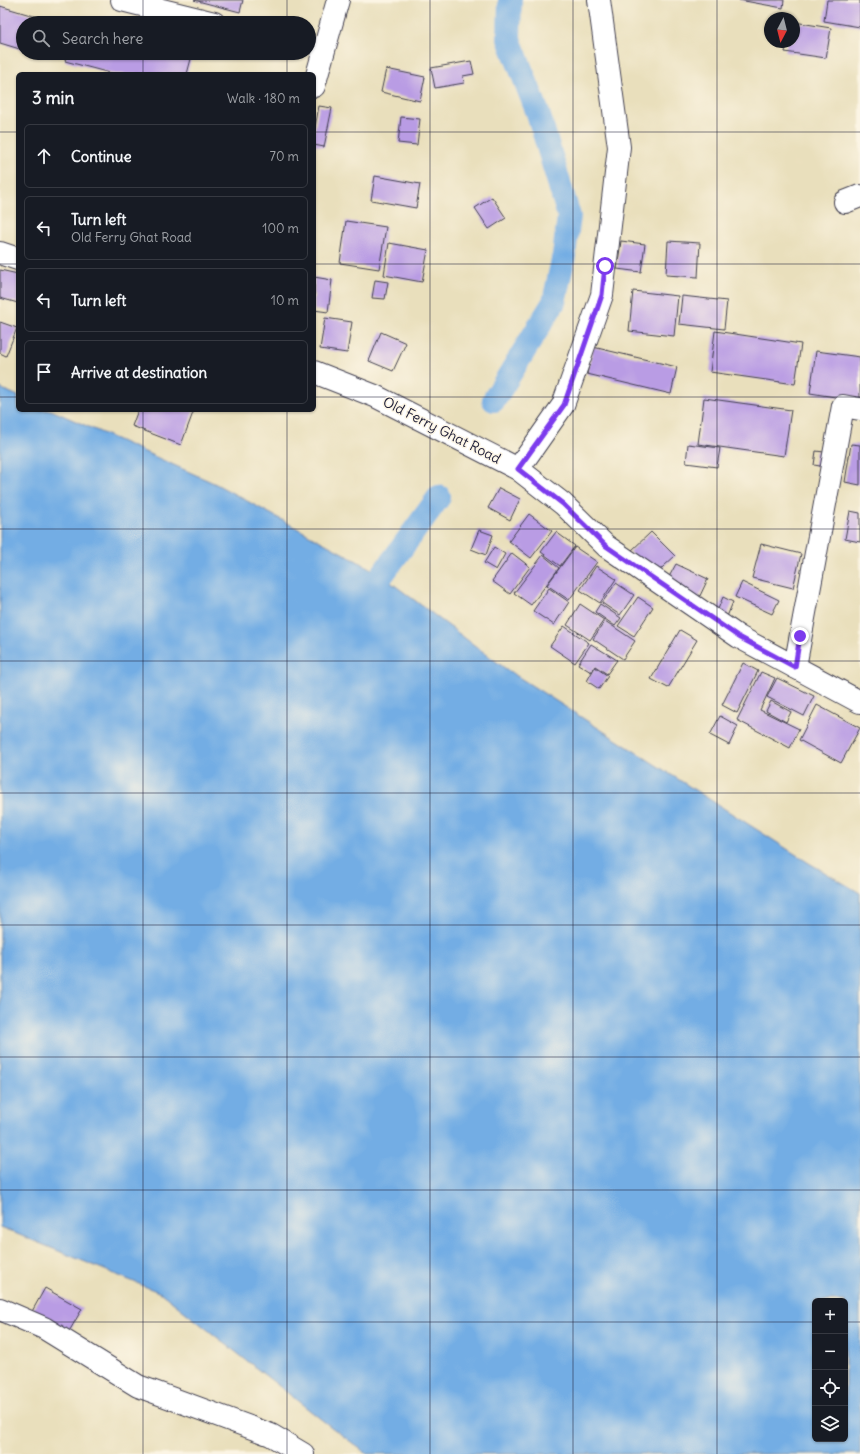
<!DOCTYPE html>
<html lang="en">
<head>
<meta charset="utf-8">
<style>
  body { margin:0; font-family:Delius,sans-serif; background:#20242c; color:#f1f3f6 }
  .controls { position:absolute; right:12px; bottom:12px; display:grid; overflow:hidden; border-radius:6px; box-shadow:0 1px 3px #0004 }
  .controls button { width:36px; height:36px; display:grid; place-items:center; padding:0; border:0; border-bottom:1px solid #363941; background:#171b24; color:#f1f3f6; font:20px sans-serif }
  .compass { position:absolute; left:764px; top:12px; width:36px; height:36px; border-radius:50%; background:#171b24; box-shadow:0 1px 3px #0004; rotate:187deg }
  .stop { position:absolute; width:12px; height:12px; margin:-9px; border:3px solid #7c3aed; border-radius:50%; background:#fff }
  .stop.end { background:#7c3aed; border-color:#fff; box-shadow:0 1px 4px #0008 }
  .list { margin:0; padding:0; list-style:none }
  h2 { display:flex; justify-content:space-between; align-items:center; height:52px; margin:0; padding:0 16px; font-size:17px }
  h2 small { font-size:13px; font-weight:400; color:#9ea1a6 }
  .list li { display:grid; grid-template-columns:26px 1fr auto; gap:12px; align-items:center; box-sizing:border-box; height:64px; margin:0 8px 8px; padding:0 8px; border:1px solid #363941; border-radius:6px }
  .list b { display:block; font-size:15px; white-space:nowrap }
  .list p { margin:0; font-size:13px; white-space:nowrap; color:#9ea1a6 }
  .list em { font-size:13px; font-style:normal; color:#9ea1a6 }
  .icon { flex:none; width:22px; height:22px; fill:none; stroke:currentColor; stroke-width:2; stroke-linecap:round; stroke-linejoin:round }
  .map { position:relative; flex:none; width:860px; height:1454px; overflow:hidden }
  .search { position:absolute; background:#171b24; box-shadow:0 1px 3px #0004; left:16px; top:16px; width:300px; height:44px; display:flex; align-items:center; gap:10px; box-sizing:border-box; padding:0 14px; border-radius:22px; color:#9ea1a6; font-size:15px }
  .panel { position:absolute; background:#171b24; box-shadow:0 1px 3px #0004; left:16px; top:72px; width:300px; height:340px; border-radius:6px }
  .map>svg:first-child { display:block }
  .water { fill:#73ade4; stroke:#4a6890; fill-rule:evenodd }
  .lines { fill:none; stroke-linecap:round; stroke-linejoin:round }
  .canal { stroke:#73ade4; stroke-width:24 }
  .building { fill:#b99ce4 }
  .minor-casing { stroke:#403e4e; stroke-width:24 }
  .minor { stroke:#fff; stroke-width:22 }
  .route { stroke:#7c3aed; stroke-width:5 }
  .grid { fill:none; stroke:#22223b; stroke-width:1; stroke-opacity:0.55 }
  .labels { text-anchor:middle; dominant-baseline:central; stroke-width:3; stroke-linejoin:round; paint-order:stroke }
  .street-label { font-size:14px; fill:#22223b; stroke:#fcf5e5 }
</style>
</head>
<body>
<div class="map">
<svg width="860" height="1454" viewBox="0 0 860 1454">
  <rect width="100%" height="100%" fill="#fcf5e5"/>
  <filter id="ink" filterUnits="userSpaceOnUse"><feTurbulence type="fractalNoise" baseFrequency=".025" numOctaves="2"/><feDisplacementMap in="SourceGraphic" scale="8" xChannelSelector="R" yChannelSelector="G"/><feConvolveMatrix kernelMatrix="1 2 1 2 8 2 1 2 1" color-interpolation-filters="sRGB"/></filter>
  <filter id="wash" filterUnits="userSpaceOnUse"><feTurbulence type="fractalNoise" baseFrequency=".012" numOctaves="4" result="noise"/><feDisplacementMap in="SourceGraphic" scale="16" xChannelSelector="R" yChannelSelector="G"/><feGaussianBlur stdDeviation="0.9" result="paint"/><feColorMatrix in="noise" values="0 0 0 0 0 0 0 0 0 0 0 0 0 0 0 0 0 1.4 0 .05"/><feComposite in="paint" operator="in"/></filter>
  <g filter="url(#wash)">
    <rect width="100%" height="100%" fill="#e9dfbc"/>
    <path class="water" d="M0 388 18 396V410H51L216 484 377 572 506 669 809 863 860 893V1454H367L322 1420 161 1293 0 1227ZM815 1301H845V1439H815Z"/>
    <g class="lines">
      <g class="canal">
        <polyline points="494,400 554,302 564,255 569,216 538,113 509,39 510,0"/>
        <polyline points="363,601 439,497"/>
      </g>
    </g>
    <g id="blocks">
      <g class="building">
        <polygon points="194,0 243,0 240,12"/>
        <polygon points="739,0 784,0 783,8"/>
        <polygon points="827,0 860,0 860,27 824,21"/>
        <polygon points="0,6 54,22 54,23 23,23 23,50 0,43"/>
        <polygon points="794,22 831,28 826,58 785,52 787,42 794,42"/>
        <polygon points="67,53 167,53 191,59 187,74 114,74 65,61"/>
        <polygon points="471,61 474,74 463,76 464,83 435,88 431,68"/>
        <polygon points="386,69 425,77 420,101 381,92"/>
        <polygon points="319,106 332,108 324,147 314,145 314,133"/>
        <polygon points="401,117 420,119 417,145 398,143"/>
        <polygon points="375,176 420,184 416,208 371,200"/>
        <polygon points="492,197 506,218 489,229 475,208"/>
        <polygon points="346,221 386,227 379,269 340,263"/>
        <polygon points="621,241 645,244 641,272 617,269"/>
        <polygon points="668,241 700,243 698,277 666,275"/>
        <polygon points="389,243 428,250 422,282 384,275"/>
        <polygon points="0,270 18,274 18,303 0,298"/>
        <polygon points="314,277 332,280 328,312 314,310"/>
        <polygon points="375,280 388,282 385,299 372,298"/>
        <polygon points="633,291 678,296 674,336 629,331"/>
        <polygon points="682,296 727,301 724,329 679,324"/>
        <polygon points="325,318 352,322 347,353 320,349"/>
        <polygon points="0,322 17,328 6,356 0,353"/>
        <polygon points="715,331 801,344 795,384 710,372"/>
        <polygon points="381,332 406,343 393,371 369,361"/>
        <polygon points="593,347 677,367 671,394 587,374"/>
        <polygon points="816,351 860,357 860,401 810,393"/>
        <polygon points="704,398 791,410 784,456 698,444"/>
        <polygon points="138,410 194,410 181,445 132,426"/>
        <polygon points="688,444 720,448 717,467 686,463"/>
        <polygon points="851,444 860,445 860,485 845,482"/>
        <polygon points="816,451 840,454 838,469 814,465"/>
        <polygon points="499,488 520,499 510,520 488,508"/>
        <polygon points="850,511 860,513 860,542 845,539"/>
        <polygon points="529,514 552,531 531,558 509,541"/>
        <polygon points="479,530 493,535 486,555 471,549"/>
        <polygon points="556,532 575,546 560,566 541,552"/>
        <polygon points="651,532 675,556 653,576 630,552"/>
        <polygon points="761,544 801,554 793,588 752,578"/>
        <polygon points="494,547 505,554 496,570 484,563"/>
        <polygon points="575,547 597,562 569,600 547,585"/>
        <polygon points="512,553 530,567 510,594 492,581"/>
        <polygon points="543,555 559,568 531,605 514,593"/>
        <polygon points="676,564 708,579 697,602 664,586"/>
        <polygon points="596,566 616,579 600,603 580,590"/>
        <polygon points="742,582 779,600 772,614 735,597"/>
        <polygon points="616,583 634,595 620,615 602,603"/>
        <polygon points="549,588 569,602 554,625 533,611"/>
        <polygon points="638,597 653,607 634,636 618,626"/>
        <polygon points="723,597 733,602 726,619 716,614"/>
        <polygon points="580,604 604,620 590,640 567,625"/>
        <polygon points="600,604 621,618 615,626 595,612"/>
        <polygon points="605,621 635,641 623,659 593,639"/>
        <polygon points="564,626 589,643 575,663 550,646"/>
        <polygon points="680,630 697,640 668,688 651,679"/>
        <polygon points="591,644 617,660 607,674 595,666 591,672 578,664"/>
        <polygon points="743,663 758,671 737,713 722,705"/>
        <polygon points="595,667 608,676 599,689 587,681"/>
        <polygon points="761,672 775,678 760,710 799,729 790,748 737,720"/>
        <polygon points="777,678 814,696 804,716 767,697"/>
        <polygon points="771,701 791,712 786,722 766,711"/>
        <polygon points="817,705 860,728 841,763 799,740"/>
        <polygon points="720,716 738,726 729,745 710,735"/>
        <polygon points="45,1288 82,1309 67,1335 30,1315"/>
      </g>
    </g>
  </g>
  <g filter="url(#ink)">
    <use href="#blocks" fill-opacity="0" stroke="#403e4e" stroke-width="1"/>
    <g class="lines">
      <g class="minor-casing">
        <g id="minor">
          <polyline points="122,0 214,23"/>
          <polyline points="314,86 338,0"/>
          <polyline points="845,202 860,196"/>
          <polyline points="0,253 18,259"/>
          <polyline points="314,372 375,396 518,469 563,504 606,546 739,637 860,702"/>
          <polyline points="518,469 563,405 602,295 619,147 599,0"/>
          <polyline points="795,667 843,406 860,409"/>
          <polyline points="0,1309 44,1328 138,1386 271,1435 303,1454"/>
        </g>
      </g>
      <use href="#minor" class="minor"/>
    </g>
  </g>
  <g class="lines" filter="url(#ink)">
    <polyline class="route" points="605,266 602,295 564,405 518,469 563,504 606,546 739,637 795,667 800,636"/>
  </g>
  <path class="grid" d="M143 0V23M287 0V23M430 0V1454M573 0V1454M717 0V1454M143 53V74M287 53V74M0 132H18M314 132H860M0 264H18M314 264H860M0 397H18M314 397H860M143 410V1454M287 410V1454M0 529H860M0 661H860M0 793H860M0 925H860M0 1057H860M0 1190H860M0 1322H815M845 1322H860"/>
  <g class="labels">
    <g class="street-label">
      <text transform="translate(442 430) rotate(27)">Old Ferry Ghat Road</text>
    </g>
  </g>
</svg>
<div class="controls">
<button>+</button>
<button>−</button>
<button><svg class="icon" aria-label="locate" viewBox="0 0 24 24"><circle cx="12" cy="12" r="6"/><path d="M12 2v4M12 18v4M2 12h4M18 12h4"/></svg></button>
<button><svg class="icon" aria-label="layers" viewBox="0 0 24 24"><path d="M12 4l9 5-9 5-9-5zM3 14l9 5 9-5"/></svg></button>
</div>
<svg class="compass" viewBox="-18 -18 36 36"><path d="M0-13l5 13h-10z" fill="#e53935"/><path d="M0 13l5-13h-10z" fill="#9ea1a6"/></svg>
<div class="stop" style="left:605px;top:266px"></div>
<div class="stop end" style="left:800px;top:636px"></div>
<div class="search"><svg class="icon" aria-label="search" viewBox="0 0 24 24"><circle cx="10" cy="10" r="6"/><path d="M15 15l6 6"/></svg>Search here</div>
<section class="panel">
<h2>3 min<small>Walk · 180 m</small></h2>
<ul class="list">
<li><svg class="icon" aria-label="ahead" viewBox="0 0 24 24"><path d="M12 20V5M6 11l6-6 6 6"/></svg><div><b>Continue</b></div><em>70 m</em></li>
<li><svg class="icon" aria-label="left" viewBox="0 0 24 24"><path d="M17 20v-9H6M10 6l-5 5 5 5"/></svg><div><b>Turn left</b><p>Old Ferry Ghat Road</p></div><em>100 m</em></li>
<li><svg class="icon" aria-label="left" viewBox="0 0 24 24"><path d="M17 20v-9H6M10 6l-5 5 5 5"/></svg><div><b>Turn left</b></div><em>10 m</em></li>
<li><svg class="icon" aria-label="arrive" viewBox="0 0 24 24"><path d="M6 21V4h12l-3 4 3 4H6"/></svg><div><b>Arrive at destination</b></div></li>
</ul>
</section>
</div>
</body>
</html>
